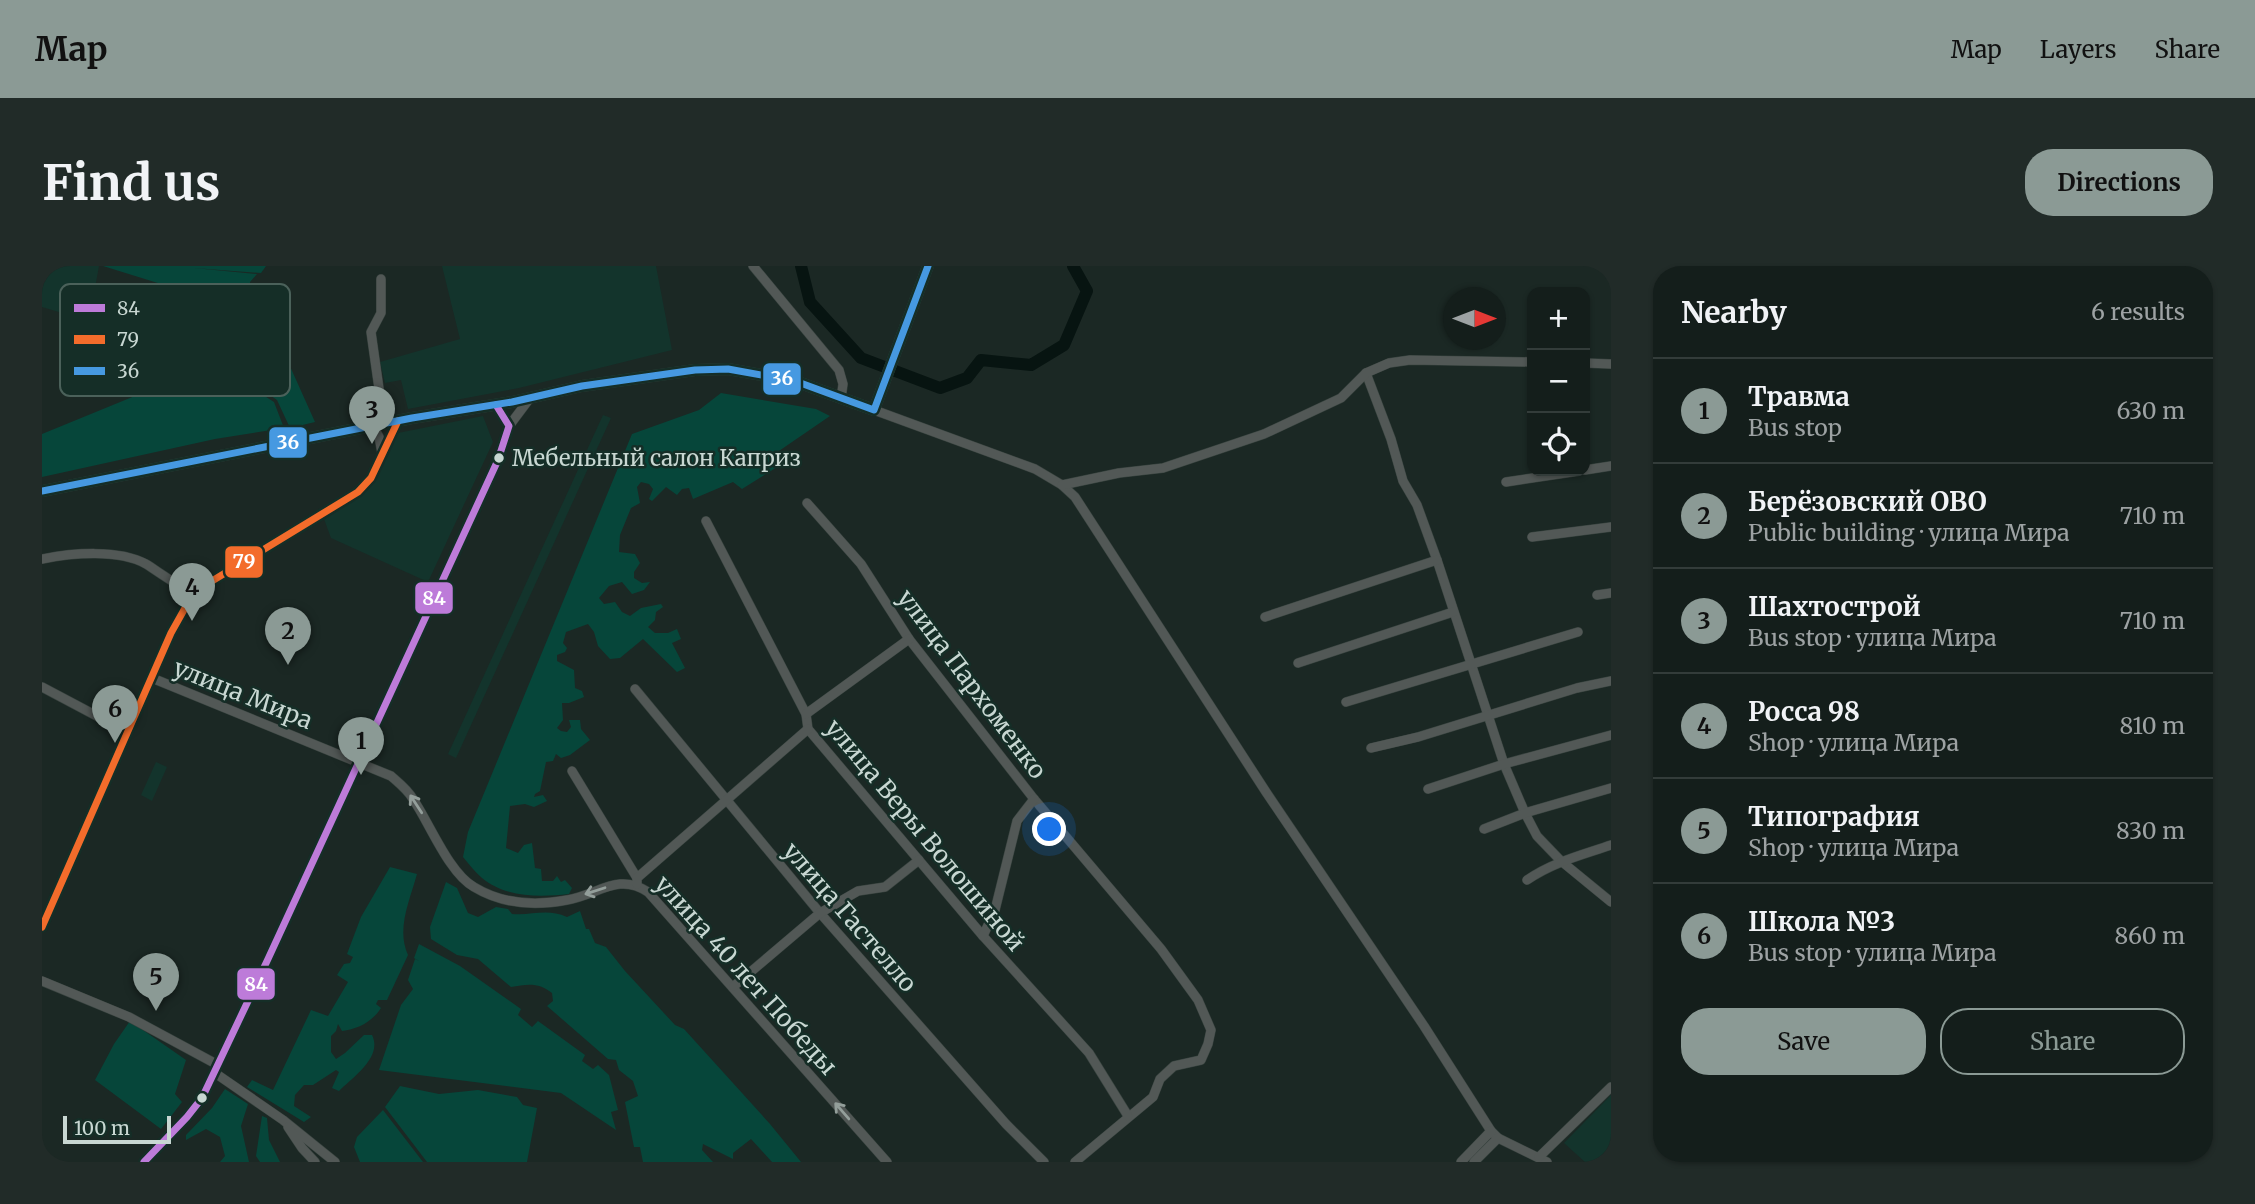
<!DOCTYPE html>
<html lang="en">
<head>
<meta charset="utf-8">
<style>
  body { margin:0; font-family:Merriweather,serif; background:#212b28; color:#f1f3f6 }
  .controls { position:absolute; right:21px; top:21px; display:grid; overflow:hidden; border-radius:14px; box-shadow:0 2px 5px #0004 }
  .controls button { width:63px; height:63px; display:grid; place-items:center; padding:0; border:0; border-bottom:2px solid #333c3a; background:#141e1b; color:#f1f3f6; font:35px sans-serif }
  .compass { position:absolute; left:1401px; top:21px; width:63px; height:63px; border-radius:50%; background:#141e1b; box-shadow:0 2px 5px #0004; rotate:90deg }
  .scale { position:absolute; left:21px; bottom:18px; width:108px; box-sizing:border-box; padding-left:7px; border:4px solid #c8d7d2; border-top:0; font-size:19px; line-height:24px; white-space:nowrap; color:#c8d7d2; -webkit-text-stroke:5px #152e27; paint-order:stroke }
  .you { position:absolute; left:1008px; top:564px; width:24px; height:24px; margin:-18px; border:5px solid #fff; border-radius:50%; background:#1a73e8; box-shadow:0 0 0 10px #1a73e833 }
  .badge { display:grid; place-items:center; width:46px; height:46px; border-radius:50%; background:#8b9a95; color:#111; font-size:23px; font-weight:700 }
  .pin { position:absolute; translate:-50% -58px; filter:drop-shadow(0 2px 4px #0008) }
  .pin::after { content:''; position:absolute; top:37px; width:24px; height:21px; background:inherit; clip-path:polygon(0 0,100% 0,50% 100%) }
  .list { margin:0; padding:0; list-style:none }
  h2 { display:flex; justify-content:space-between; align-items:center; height:91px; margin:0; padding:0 28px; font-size:30px }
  h2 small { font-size:23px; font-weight:400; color:#9da2a3 }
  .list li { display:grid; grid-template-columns:46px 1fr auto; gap:21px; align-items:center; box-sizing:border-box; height:105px; padding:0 28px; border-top:2px solid #333c3a }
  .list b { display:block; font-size:26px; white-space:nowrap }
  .list p { margin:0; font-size:23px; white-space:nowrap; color:#9da2a3 }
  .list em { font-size:23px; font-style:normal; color:#9da2a3 }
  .actions { display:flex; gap:14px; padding:21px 28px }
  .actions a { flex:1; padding:16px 0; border:2px solid #8b9a95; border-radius:28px; text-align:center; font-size:24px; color:#8b9a95 }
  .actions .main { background:#8b9a95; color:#111 }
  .icon { flex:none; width:38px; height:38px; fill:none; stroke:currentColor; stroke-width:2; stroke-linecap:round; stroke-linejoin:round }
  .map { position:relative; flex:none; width:1569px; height:896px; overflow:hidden; border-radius:28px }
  header { display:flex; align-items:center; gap:42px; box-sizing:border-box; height:98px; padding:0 35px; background:#8b9a95; color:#111 }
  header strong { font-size:33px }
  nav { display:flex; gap:38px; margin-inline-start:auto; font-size:24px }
  .intro { display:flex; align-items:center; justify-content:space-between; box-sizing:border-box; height:168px; padding:0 42px }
  h1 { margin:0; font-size:49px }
  .button { padding:18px 32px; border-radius:28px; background:#8b9a95; color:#111; font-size:24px; font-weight:700 }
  main { display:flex; gap:42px; padding:0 42px }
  aside { flex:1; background:#141e1b; border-radius:28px; box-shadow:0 2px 5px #0004 }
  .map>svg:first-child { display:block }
  .built { fill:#13342c }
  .green { fill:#06463a }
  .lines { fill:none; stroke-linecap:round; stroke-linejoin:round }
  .river { stroke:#071411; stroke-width:12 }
  .minor-casing { stroke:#38433f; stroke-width:10 }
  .major-casing { stroke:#38433f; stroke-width:12 }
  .minor { stroke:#525856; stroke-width:9 }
  .major { stroke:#5a615f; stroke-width:10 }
  .bus-1-casing { stroke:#152e27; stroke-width:12 }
  .bus-2-casing { stroke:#152e27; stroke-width:12 }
  .bus-3-casing { stroke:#152e27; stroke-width:12 }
  .bus-1 { stroke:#bd7bd9; stroke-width:7 }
  .bus-2 { stroke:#f36c2b; stroke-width:7 }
  .bus-3 { stroke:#4699e1; stroke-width:7 }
  .oneway { stroke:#939e9a }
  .bus-dot { fill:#c8d7d2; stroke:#152e27; stroke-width:2.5 }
  .labels { text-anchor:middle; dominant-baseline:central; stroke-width:5; stroke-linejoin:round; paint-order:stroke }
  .bus-label { font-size:22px; fill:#c8d7d2; stroke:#152e27; text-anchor:start }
  .street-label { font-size:24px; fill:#c8d7d2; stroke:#152e27 }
  .key { fill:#152e27; stroke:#4b615a; stroke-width:2 }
  .key-label { font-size:19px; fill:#c8d7d2 }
  .line-badge { stroke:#152e27; stroke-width:2.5 }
  .badge-label { font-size:19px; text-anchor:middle; font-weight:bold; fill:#fff }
</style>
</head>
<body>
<header>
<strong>Map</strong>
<nav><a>Map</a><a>Layers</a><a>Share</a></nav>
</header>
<div class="intro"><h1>Find us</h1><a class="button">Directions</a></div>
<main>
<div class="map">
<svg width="1569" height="896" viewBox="0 0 1569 896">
  <rect width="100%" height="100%" fill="#1b2824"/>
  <g class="built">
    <polygon points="0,0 57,0 47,55 0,41"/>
    <polygon points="400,0 614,0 630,84 477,122 366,143 359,114 343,117 338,96 418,73"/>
    <polygon points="561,149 569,152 414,492 406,488"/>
    <polygon points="441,150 451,176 386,316 289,272 282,253 317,229 332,214 346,189 351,168"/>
    <polygon points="114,496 125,501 110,535 99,529"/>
    <polygon points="1569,829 1569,896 1543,896 1522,877"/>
  </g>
  <g class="green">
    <polygon points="61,0 224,0 219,7 152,2 215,8 208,16 212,57 238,78 273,156 248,162 235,134 178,95 156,52 119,18"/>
    <polygon points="171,97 232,136 242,162 173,173 0,211 0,168 127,116 133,98"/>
    <path d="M679 127 774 143 788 150 734 187 740 198 700 223 691 216 651 233 647 222 640 223 635 229 624 221 610 235 607 233 611 223 607 218 599 216 595 221 598 237 589 242 578 269 577 286 593 288 598 297 592 306V312L600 317 608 316 602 324 590 328 580 316 567 320 557 332 562 338 573 336 580 346 588 350 599 342 619 338 621 341 614 346 613 354 606 361 613 367H626L635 363 639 373 630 377 643 402 635 406 601 373 578 392 568 393 556 380 552 366 546 358 524 366 521 377 525 382 523 386 515 389V395L532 404 533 422 540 425 542 431 527 437H520L521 454 515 462 519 465 525 466 529 461 527 454H538L539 463 548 474 528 489 519 492 514 488 511 495 504 496 498 525 493 528 492 531 501 529 505 535 492 541 483 538 468 540 464 582 476 587 482 579 490 577 493 602 499 603 500 615H511L515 610 519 616 523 614 530 622 527 628C498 631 464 632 440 612 433 606 427 598 421 591L426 566 590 168 657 144Z"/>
    <path d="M348 601 375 608C368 634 354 663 366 689L345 734H336L334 738 339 742C330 756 316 763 300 765L296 758 294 765 289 770V786L294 793 303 787 322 769H330C341 791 311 811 297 825L290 822 297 806 294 804 271 819H262L253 829 252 840 269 851 262 856 205 821 210 814 231 824 269 744 286 750 306 716 295 709 302 698 308 697 311 691 305 688 319 651Z"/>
    <path d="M404 616 415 622 426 647 436 651 454 641 466 643 470 648C489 650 505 642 525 651L538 645 544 663H547L553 677 564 681 583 705 633 759 642 763 728 858 759 896H730L709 873 691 887V893L661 878 660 884 671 896H601L598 881H592L583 836 596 830 591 815 577 804 574 794 566 793 505 740 511 735 510 727C497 716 485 718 469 721L436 693 415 689 389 673 388 661Z"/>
    <polygon points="377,678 418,700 479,743 476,749 490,761 496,755 543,789 540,795 551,803 556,799 567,809 576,844 569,846 574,864 519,827 337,804 359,739 371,723 366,714 373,693 377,695 372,692"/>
    <polygon points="88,755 144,794 133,828 140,836 119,863 53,814 72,778"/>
    <polygon points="358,820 397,828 436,824 475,831 481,839 495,842 485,896 385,896 343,841"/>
    <polygon points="183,823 206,838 199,860 207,896 178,896 183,890 178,871 164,863 144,874 144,869 170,842"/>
    <polygon points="341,844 381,896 318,896 312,881 315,871"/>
    <polygon points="220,850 225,852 227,874 238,896 218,896 214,890"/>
  </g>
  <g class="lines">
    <polyline class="river" points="759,0 768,36 819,92 898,122 925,112 939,94 989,99 1022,79 1045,25 1031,0"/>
    <g class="minor-casing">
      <g id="minor">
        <polyline points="711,0 797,104 801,118 799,133"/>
        <polyline points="339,13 339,47 329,66 342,158"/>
        <polyline points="1543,97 1569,98"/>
        <polyline points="1324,107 1349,173 1361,215 1375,239 1395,294 1462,498 1483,547 1495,570 1519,595 1569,636"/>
        <polyline points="832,144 993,203 1020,219 1033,231 1224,526 1382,760 1449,865 1456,872 1505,896"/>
        <polyline points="331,160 337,171 340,187"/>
        <polyline points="467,160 488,132"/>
        <polyline points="1543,204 1569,200"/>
        <polyline points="1464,216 1537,205"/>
        <polyline points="1020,219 1077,207 1121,202 1222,168 1299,132 1324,107 1347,97 1368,94 1490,96"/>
        <polyline points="765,237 819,298 867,373 992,533 1119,683 1156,734 1169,764 1166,778 1159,794 1132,800 1118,813 1111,831 1033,896"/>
        <polyline points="664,255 764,448 766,463 941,670 1047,787 1086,850"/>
        <polyline points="1490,271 1569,261"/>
        <path d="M0 293C30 287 77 283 104 298 120 308 134 320 152 326"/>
        <polyline points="1555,329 1569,327"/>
        <polyline points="1223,351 1395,294"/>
        <polyline points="1256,397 1411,346"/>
        <path d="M110 412 349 510C357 517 366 524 371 533 388 558 407 607 432 621 460 638 493 640 525 634 556 629 576 606 606 626L845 896"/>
        <polyline points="0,421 85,466"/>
        <polyline points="593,423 778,647 964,858 1002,896"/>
        <polyline points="1304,436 1536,366"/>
        <polyline points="764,448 867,373"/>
        <polyline points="1329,482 1376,471 1535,422 1569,415"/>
        <polyline points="530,505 595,612"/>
        <polyline points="1386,523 1462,498 1569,469"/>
        <polyline points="1442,563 1483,547 1569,522"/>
        <path d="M1485 614C1511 596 1540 589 1569 579"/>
        <polyline points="595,618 595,612 766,463"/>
        <polyline points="0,661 129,367 152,326 316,226 329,212 356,155"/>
        <polyline points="941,670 953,644 975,555 992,533"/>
        <polyline points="0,715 87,751 176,799"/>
        <polyline points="692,720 778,647 816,625 843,621 877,594"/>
        <polyline points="173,807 241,854 293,896"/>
        <polyline points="246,861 260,882 273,896"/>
        <polyline points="1497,891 1569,821"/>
        <polyline points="102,896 145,851 160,832 226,693 456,194 467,160 454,139"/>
        <polyline points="1419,896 1449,865"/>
        <polyline points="1432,896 1456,872"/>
      </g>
    </g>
    <g class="major-casing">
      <polyline id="major" points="0,225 370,152 470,136 540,120 653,104 686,103 753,115 832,144 886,0"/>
    </g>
    <use href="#minor" class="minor"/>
    <use href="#major" class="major"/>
    <g class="bus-1-casing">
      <polyline id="bus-1" points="102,896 145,851 160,832 226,693 456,194 467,160 454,139"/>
    </g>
    <g class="bus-2-casing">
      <polyline id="bus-2" points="0,661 129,367 152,326 316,226 329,212 356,155"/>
    </g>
    <g class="bus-3-casing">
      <polyline id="bus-3" points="0,225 370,152 470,136 540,120 653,104 686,103 753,115 832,144 886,0"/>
    </g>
    <use href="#bus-1" class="bus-1"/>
    <use href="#bus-2" class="bus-2"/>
    <use href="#bus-3" class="bus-3"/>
  </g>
  <defs><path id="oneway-shaft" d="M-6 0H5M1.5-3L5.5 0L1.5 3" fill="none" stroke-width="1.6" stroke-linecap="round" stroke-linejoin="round" transform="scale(1.75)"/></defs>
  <g class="oneway">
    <use href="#oneway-shaft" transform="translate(374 538) rotate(-123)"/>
    <use href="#oneway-shaft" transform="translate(553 625) rotate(162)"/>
    <use href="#oneway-shaft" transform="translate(800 845) rotate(-131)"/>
  </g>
  <g class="bus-dot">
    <circle cx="457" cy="192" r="6"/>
    <circle cx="160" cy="832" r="6"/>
  </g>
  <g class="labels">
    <g class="bus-label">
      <text x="470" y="192">Мебельный салон Каприз</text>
    </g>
    <g class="street-label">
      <text transform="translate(930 418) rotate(53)">улица Пархоменко</text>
      <text transform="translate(201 428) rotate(22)">улица Мира</text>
      <text transform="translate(883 569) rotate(50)">улица Веры Волошиной</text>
      <text transform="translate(808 651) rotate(49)">улица Гастелло</text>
      <text transform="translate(704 709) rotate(48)">улица 40 лет Победы</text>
    </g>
  </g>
  <rect x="18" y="18" width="230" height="112" rx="10" class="key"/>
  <rect x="32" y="38" width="31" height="8" fill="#bd7bd9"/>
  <rect x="32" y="69" width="31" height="9" fill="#f36c2b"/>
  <rect x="32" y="101" width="31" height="8" fill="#4699e1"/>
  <g class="key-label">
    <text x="75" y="49">84</text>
    <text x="75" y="80">79</text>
    <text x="75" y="112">36</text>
  </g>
  <g class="line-badge">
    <rect x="720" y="96" width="40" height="34" rx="7" fill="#4699e1"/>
    <rect x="226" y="160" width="40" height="33" rx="7" fill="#4699e1"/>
    <rect x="182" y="279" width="40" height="34" rx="7" fill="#f36c2b"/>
    <rect x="372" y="315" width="40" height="34" rx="7" fill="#bd7bd9"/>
    <rect x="194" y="701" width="40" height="34" rx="7" fill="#bd7bd9"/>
  </g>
  <g class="badge-label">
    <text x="740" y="119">36</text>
    <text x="246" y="183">36</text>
    <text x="202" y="302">79</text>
    <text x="392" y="339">84</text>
    <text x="214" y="725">84</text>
  </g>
</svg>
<div class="controls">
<button>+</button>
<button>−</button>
<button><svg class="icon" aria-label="locate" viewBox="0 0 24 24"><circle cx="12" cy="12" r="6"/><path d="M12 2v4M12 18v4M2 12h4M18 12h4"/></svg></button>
</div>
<svg class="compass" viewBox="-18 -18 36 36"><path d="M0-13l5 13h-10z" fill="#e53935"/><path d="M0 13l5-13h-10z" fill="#9da2a3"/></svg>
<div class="scale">100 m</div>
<div class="you"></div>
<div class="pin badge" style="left:319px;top:509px">1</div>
<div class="pin badge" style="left:246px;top:399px">2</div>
<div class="pin badge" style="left:330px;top:178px">3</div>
<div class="pin badge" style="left:150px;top:355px">4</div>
<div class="pin badge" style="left:114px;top:745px">5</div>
<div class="pin badge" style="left:73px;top:477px">6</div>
</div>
<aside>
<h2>Nearby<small>6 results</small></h2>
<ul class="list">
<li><span class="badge">1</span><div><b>Травма</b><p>Bus stop</p></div><em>630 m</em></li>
<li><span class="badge">2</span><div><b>Берёзовский ОВО</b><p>Public building · улица Мира</p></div><em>710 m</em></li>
<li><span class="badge">3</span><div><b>Шахтострой</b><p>Bus stop · улица Мира</p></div><em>710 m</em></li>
<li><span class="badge">4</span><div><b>Росса 98</b><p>Shop · улица Мира</p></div><em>810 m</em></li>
<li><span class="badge">5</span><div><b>Типография</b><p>Shop · улица Мира</p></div><em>830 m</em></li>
<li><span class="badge">6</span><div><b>Школа №3</b><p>Bus stop · улица Мира</p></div><em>860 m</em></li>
</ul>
<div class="actions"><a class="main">Save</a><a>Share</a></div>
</aside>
</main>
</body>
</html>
